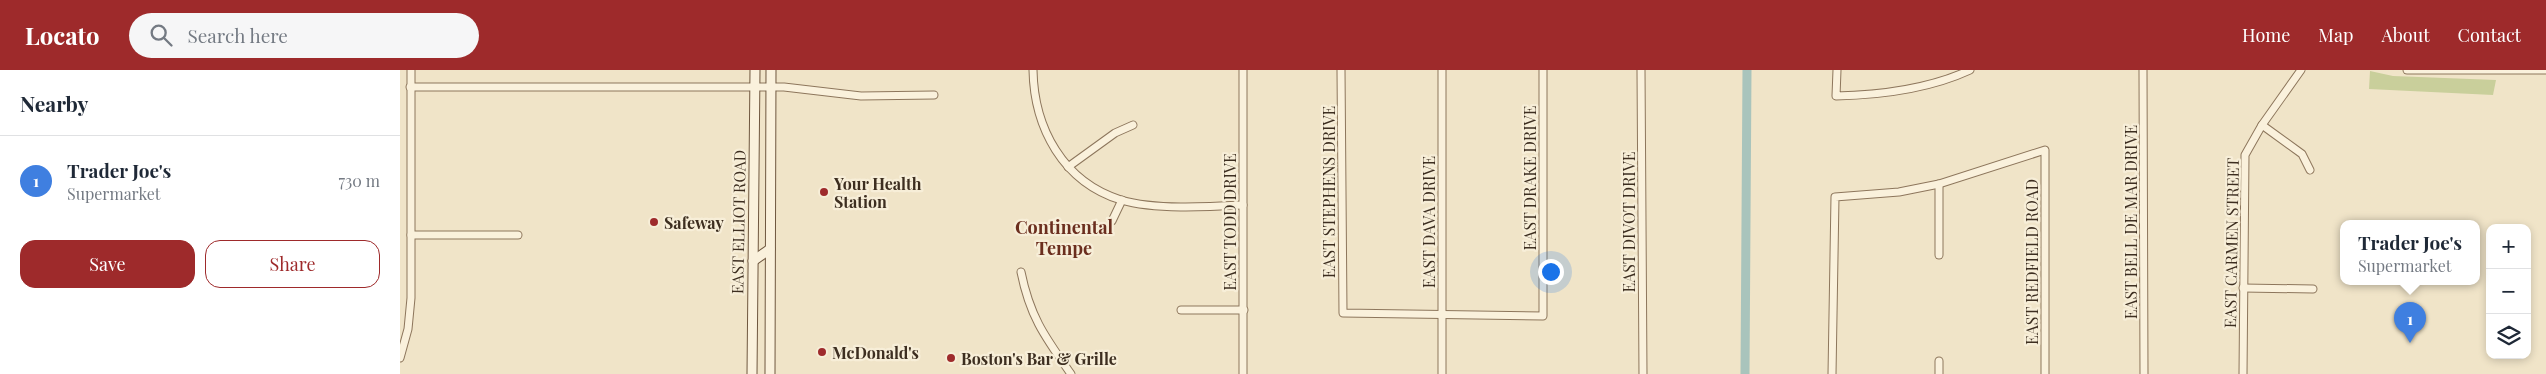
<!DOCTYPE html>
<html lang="en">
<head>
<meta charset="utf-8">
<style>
  body { margin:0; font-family:"Playfair Display",serif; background:#f6f6f7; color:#1f2937 }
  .controls { position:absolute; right:15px; bottom:15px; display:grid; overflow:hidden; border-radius:10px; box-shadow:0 2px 8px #0003 }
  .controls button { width:45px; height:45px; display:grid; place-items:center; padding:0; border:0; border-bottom:1px solid #e0e1e3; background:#fff; color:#1f2937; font:25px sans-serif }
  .you { position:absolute; left:1150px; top:201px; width:18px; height:18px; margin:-12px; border:4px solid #fff; border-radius:50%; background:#1a73e8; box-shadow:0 0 0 8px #1a73e833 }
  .badge { display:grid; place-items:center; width:32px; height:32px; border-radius:50%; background:#9e2a2b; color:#fff; font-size:16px; font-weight:700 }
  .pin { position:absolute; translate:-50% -41px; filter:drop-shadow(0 1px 2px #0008) }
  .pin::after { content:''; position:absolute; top:26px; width:18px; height:15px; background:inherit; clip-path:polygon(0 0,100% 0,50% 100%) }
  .popup { position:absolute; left:1940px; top:150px; width:140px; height:65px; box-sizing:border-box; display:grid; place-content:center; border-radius:10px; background:#fff; filter:drop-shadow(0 1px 4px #0005); font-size:16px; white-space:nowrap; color:#747a83 }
  .popup b { font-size:19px; color:#1f2937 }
  .popup::after { content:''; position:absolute; left:50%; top:100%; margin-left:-10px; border:10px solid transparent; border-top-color:#fff }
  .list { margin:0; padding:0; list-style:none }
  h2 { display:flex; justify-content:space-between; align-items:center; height:65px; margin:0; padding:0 20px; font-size:21px }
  h2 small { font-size:16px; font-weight:400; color:#747a83 }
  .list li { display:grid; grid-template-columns:32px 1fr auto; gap:15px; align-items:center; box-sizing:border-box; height:90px; padding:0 20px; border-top:1px solid #e0e1e3 }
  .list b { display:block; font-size:19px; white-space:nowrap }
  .list p { margin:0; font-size:16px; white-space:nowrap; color:#747a83 }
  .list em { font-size:16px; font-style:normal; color:#747a83 }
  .actions { display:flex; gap:10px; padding:15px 20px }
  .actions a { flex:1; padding:11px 0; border:1px solid #9e2a2b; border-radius:15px; text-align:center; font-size:18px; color:#9e2a2b }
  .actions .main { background:#9e2a2b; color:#fff }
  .icon { flex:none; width:28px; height:28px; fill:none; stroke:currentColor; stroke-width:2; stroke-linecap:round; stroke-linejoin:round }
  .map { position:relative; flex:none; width:2146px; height:304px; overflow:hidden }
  header { display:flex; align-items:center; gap:30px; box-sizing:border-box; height:70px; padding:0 25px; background:#9e2a2b; color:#fff }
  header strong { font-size:24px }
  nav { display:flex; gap:28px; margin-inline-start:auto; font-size:18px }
  .search { width:350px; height:45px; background:#f6f6f7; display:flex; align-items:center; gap:12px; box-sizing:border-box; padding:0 18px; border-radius:28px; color:#747a83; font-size:19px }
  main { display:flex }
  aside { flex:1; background:#fff }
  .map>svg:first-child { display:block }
  .green { fill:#c9cf9b }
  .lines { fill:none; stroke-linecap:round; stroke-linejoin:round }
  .canal { stroke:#a9c4bc; stroke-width:9 }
  .street-casing { stroke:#8d765c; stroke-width:9 }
  .secondary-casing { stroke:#6f573f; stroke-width:11 }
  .street { stroke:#faf1dc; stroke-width:7 }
  .secondary { stroke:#faf1dc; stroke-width:9 }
  .poi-dot { fill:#9e2a2b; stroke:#f7eed8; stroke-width:2 }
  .labels { text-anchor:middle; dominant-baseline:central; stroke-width:4.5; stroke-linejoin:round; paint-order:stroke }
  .street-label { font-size:16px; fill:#3d2e20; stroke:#f7eed8 }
  .poi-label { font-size:16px; font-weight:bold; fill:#3d2e20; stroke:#f7eed8; text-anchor:start }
  .neighbourhood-label { font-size:18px; font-weight:bold; fill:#6b2e1e; stroke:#f7eed8 }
</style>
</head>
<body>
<header>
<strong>Locato</strong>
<div class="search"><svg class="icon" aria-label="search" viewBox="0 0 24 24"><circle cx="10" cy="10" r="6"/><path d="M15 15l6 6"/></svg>Search here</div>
<nav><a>Home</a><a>Map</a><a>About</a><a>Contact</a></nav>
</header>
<main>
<aside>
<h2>Nearby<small></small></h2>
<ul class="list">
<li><span class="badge" style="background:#3f7fe0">1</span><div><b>Trader Joe's</b><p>Supermarket</p></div><em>730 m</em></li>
</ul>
<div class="actions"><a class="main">Save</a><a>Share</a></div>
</aside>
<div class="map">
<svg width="2146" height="304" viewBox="0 0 2146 304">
  <rect width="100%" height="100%" fill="#f0e4c8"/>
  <polygon class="green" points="1970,1 1993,6 2096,10 2093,25 1969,19"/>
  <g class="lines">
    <polyline class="canal" points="1345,304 1347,0"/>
    <g class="street-casing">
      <g id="street">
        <path d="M633 0C634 58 663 112 721 130 755 140 807 137 843 135"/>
        <polyline points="843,0 843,304"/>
        <polyline points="941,0 943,243 1143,246 1143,0"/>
        <polyline points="1042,0 1042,304"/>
        <polyline points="1241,0 1243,304"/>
        <path d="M1437 0 1436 26C1481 25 1529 19 1570 0"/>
        <polyline points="1743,0 1744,304"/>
        <polyline points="2007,0 2146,0"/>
        <polyline points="10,17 384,17 461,26 534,25"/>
        <polyline points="1862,55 1902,84 1910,100"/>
        <polyline points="668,97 715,63 733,55"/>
        <polyline points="1539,114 1539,185"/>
        <polyline points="712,151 722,130"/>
        <polyline points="11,165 118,165"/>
        <path d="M621 202C630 247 645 267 671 304"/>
        <polyline points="1843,218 1913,219"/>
        <polyline points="781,240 844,240"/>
        <polyline points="0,288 8,259 11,228 11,0"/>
        <polyline points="1432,304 1435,127 1499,122 1539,114 1645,80 1645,304"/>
        <polyline points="1539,304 1539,291"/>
        <polyline points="1843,304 1845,85 1862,55 1901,0"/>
      </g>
    </g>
    <g class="secondary-casing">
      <g id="secondary">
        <polyline points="353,191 370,179"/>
        <polyline points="352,304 355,0"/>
        <polyline points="370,304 371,0"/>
      </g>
    </g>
    <use href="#street" class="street"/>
    <use href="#secondary" class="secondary"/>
  </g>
  <g class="poi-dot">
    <circle cx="424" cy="122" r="5"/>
    <circle cx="254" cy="152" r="5"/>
    <circle cx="422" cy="282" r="5"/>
    <circle cx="551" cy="288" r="5"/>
  </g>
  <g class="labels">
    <g class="street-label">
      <text transform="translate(1129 108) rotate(-90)">EAST DRAKE DRIVE</text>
      <text transform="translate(928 122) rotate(-90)">EAST STEPHENS DRIVE</text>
      <text transform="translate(338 152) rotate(-89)">EAST ELLIOT ROAD</text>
      <text transform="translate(829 152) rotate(-90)">EAST TODD DRIVE</text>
      <text transform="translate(1028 152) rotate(-90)">EAST DAVA DRIVE</text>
      <text transform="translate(1228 152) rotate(-90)">EAST DIVOT DRIVE</text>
      <text transform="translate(1730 152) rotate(-90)">EAST BELL DE MAR DRIVE</text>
      <text transform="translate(1831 173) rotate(-89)">EAST CARMEN STREET</text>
      <text transform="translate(1631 192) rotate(-90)">EAST REDFIELD ROAD</text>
    </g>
    <g class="poi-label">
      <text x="434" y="113">Your Health<tspan x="434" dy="18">Station</tspan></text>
      <text x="264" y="152">Safeway</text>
      <text x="432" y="282">McDonald's</text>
      <text x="561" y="288">Boston's Bar &amp; Grille</text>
    </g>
    <g class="neighbourhood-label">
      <text x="664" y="157">Continental<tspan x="664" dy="21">Tempe</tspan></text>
    </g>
  </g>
</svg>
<div class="controls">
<button>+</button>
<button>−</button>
<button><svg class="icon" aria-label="layers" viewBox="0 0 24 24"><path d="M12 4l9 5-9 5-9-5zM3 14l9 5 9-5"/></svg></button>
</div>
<div class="you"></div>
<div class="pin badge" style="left:2010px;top:273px;background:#3f7fe0">1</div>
<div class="popup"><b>Trader Joe's</b>Supermarket</div>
</div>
</main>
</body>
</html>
